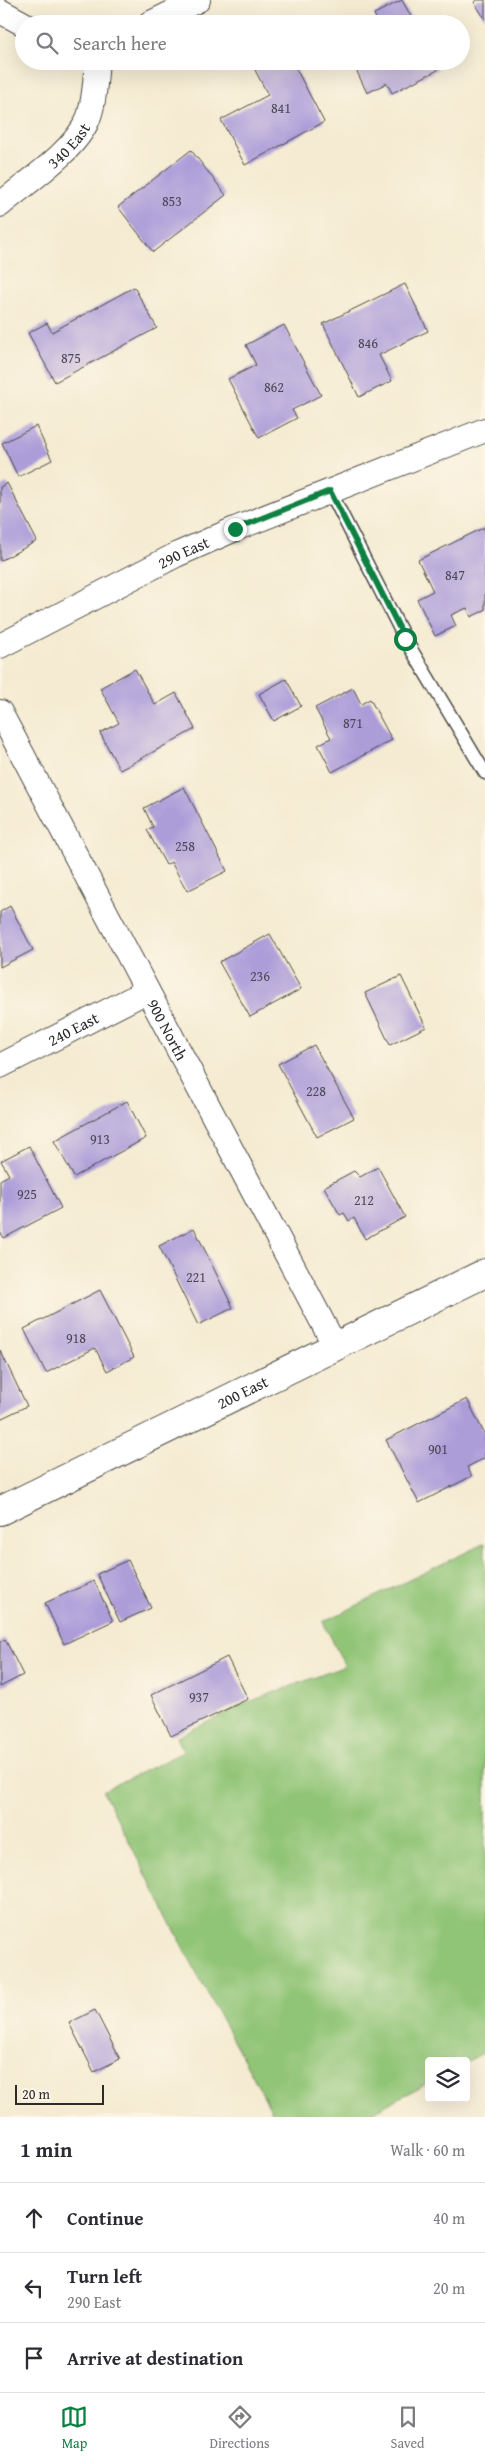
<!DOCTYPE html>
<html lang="en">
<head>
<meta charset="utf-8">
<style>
  body { margin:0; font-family:"Gentium Book Plus",serif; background:#f2f2f3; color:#2b2b33 }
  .controls { position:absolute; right:15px; bottom:15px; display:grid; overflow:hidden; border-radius:5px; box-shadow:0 5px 20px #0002 }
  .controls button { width:45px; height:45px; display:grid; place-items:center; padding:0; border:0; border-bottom:1px solid #e1e1e2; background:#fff; color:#2b2b33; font:25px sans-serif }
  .scale { position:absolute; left:15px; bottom:12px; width:89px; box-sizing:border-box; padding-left:5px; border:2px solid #2b2b2b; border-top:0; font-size:14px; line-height:18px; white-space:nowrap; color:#2b2b2b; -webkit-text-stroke:4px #fcf5e5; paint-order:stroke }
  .stop { position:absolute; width:15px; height:15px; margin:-11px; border:4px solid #0b8043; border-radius:50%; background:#fff }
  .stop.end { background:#0b8043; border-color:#fff; box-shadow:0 1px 5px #0008 }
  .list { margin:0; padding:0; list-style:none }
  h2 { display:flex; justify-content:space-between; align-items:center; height:65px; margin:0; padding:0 20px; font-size:21px }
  h2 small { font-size:16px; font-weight:400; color:#7c7c81 }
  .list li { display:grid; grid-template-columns:32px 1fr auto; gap:15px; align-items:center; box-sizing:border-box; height:70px; padding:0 20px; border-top:1px solid #e1e1e2 }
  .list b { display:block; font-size:19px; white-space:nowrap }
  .list p { margin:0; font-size:16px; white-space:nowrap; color:#7c7c81 }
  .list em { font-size:16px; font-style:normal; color:#7c7c81 }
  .icon { flex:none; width:28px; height:28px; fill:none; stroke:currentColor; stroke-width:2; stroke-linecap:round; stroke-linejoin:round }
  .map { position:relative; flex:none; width:485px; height:2117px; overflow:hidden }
  .search { position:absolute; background:#fff; box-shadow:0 5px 20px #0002; left:15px; right:15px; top:15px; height:55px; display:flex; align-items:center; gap:12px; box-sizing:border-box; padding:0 18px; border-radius:28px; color:#7c7c81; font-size:19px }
  .sheet { height:275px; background:#fff }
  nav { display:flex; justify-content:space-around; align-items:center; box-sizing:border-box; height:70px; border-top:1px solid #e1e1e2; background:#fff; font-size:14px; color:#7c7c81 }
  nav a { display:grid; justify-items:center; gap:2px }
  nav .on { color:#0b8043 }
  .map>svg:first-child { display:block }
  .green { fill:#90c476; stroke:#5e7850 }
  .building { fill:#ac9dd9 }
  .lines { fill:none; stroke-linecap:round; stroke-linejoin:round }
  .service-casing { stroke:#494844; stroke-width:15 }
  .minor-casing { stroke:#494844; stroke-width:26 }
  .tertiary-casing { stroke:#494844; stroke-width:30 }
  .service { stroke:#fff; stroke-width:12 }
  .minor { stroke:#fff; stroke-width:24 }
  .tertiary { stroke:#fff; stroke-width:28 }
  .route { stroke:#0b8043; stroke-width:6 }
  .labels { text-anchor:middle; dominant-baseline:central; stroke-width:4.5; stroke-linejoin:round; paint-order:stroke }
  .number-label { font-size:14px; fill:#4b4856 }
  .street-label { font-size:16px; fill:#2b2b2b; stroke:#fcf5e5 }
</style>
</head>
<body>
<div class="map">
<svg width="485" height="2117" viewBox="0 0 485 2117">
  <rect width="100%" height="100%" fill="#fcf5e5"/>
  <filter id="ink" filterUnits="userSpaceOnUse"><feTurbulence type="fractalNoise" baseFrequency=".02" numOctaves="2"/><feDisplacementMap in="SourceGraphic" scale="10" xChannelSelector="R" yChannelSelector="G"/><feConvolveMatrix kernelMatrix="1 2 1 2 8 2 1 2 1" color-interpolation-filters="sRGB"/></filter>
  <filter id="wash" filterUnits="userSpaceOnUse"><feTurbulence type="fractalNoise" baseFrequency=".0096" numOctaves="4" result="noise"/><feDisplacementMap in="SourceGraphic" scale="20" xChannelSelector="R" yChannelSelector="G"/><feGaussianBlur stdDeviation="1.12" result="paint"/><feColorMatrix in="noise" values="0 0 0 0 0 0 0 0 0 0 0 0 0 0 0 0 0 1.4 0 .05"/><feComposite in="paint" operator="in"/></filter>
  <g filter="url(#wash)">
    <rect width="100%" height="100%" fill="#f5ebd2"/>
    <polygon class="green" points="485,1543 485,2052 466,2062 429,2061 429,2082 364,2117 275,2117 203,1985 103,1791 183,1752 177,1737 246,1703 345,1666 323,1622"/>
    <g id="blocks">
      <g class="building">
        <polygon points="402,0 415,24 372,24 377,21 374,14"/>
        <polygon points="477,0 485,0 485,19 474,2"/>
        <polygon points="272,61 292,61 324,122 245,165 221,120 268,95 255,70"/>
        <polygon points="352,61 434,61 438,70 392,93 387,83 367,93"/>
        <polygon points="191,150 226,195 153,252 118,207"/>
        <polygon points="405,284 428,331 379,355 392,381 359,397 323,324"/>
        <polygon points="134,287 157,328 55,382 28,333 47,323 52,332"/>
        <polygon points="284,325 321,395 292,410 297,418 259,438 228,379 256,365 246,345"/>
        <polygon points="36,426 52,460 18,477 2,443"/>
        <polygon points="7,483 37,541 0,561 0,487"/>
        <polygon points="485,527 485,610 471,617 467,608 451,615 456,626 435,636 417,599 433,591 418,560"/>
        <polygon points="135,669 155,705 176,693 195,729 120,770 100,733 119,723 100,688"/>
        <polygon points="286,679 301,706 274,721 259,694"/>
        <polygon points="353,688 361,704 370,699 392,740 332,772 318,745 331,738 315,708"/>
        <polygon points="184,787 227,871 187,891 171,862 166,865 147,830 153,827 144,808"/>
        <polygon points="10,906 33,950 0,967 0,912"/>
        <polygon points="270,934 301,989 250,1017 219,962"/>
        <polygon points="401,976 426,1027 390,1045 365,993"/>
        <polygon points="314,1045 354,1118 317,1137 278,1064"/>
        <polygon points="127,1101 146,1138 74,1177 54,1141"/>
        <polygon points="29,1146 61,1208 4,1238 0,1232 0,1180 9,1175 1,1161"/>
        <polygon points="378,1167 405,1217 365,1239 354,1218 349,1221 344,1213 340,1215 324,1187 354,1171 360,1177"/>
        <polygon points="194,1228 233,1308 198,1325 159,1246"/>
        <polygon points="100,1290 134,1357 107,1371 95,1348 46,1373 24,1329"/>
        <polygon points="0,1350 27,1406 0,1419"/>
        <polygon points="467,1399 485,1435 485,1458 467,1467 472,1476 419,1503 386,1440"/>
        <polygon points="128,1560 151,1608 120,1622 97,1574"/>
        <polygon points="94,1581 113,1621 64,1644 45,1603"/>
        <polygon points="5,1639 23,1675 0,1687 0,1642"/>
        <polygon points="227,1657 248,1699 171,1736 151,1695"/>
        <polygon points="95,2010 120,2059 94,2072 69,2023"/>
      </g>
    </g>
  </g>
  <g filter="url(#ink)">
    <use href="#blocks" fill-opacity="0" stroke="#494844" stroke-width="1"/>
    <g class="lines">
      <g class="service-casing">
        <polyline id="service" points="330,491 405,639 485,773"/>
      </g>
      <g class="minor-casing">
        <g id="minor">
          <polyline points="0,11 24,24"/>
          <polyline points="149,24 198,0"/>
          <path id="s1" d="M0 205C27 182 75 151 88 119 95 101 95 80 97 61"/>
          <path id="s2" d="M0 646 176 555 235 529 485 430"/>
          <path id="s3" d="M0 712 335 1346"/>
          <path id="s4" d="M0 1066 147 991"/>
        </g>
      </g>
      <g class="tertiary-casing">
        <g id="tertiary">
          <path id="s5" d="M0 1511 485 1273"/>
        </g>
      </g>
      <use href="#service" class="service"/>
      <use href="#minor" class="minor"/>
      <use href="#tertiary" class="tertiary"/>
    </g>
  </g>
  <g class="lines" filter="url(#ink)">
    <polyline class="route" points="235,529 330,491 405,639"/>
  </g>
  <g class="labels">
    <g class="number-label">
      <text x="281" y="108">841</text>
      <text x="172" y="201">853</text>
      <text x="368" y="343">846</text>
      <text x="71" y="358">875</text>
      <text x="274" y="387">862</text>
      <text x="455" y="575">847</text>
      <text x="353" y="723">871</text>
      <text x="185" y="846">258</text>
      <text x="260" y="976">236</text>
      <text x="316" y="1091">228</text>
      <text x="100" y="1139">913</text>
      <text x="27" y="1194">925</text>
      <text x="364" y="1200">212</text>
      <text x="196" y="1277">221</text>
      <text x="76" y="1338">918</text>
      <text x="438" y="1449">901</text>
      <text x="199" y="1697">937</text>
    </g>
    <g class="street-label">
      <text stroke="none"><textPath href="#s1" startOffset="91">340 East</textPath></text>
      <text stroke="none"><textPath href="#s2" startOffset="206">290 East</textPath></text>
      <text stroke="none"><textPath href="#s4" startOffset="82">240 East</textPath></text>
      <text stroke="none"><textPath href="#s3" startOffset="359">900 North</textPath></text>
      <text stroke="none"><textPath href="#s5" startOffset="270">200 East</textPath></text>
    </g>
  </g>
</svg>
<div class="controls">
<button><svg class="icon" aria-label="layers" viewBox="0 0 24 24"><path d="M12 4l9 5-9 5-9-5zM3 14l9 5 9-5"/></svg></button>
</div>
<div class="scale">20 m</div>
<div class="stop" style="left:405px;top:639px"></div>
<div class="stop end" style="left:235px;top:529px"></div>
<div class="search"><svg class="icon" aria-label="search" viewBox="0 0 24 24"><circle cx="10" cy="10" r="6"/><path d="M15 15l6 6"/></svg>Search here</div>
</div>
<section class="sheet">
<h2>1 min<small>Walk · 60 m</small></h2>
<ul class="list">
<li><svg class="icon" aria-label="ahead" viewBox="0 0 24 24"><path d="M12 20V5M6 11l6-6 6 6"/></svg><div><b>Continue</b></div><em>40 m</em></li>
<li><svg class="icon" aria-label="left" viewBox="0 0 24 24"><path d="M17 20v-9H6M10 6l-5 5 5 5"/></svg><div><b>Turn left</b><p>290 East</p></div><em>20 m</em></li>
<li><svg class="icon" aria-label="arrive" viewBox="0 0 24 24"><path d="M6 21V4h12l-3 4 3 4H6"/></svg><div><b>Arrive at destination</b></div></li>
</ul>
</section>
<nav>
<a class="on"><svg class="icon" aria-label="map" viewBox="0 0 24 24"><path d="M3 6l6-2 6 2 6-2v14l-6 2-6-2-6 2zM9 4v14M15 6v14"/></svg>Map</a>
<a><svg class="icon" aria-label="directions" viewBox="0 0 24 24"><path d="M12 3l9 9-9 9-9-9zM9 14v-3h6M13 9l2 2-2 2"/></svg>Directions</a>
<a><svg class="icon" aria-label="saved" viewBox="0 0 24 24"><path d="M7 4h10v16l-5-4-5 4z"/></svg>Saved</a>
</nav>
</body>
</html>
